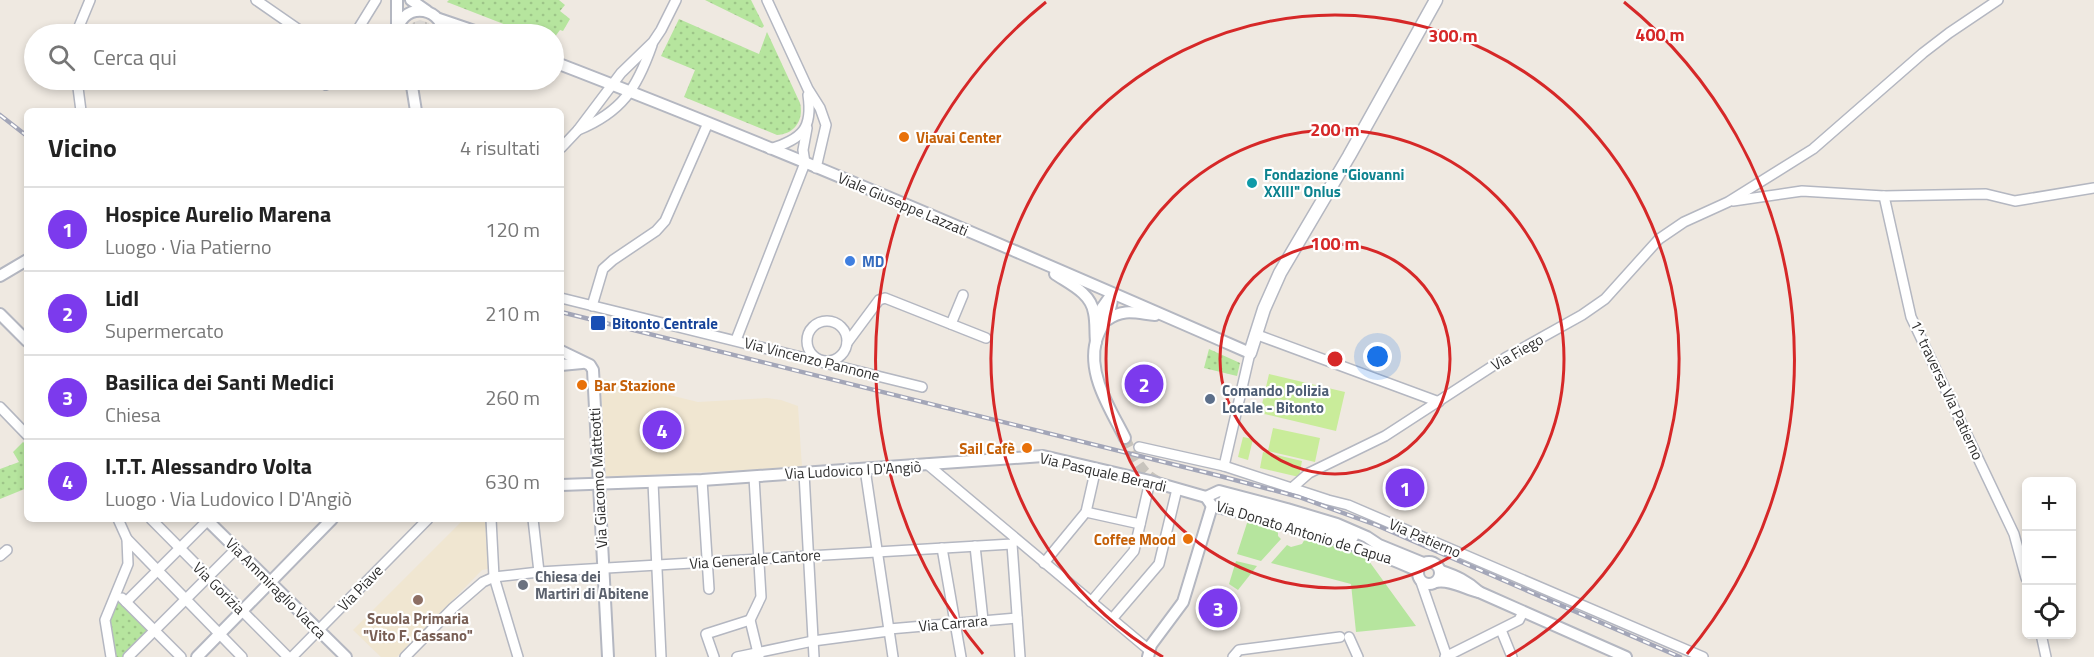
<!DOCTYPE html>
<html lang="it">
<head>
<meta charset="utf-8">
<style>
  body { margin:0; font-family:"Titillium Web",sans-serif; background:#f6f6f6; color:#222 }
  .controls { position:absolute; right:18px; bottom:18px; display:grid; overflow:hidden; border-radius:9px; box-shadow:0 3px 9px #0003 }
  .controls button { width:54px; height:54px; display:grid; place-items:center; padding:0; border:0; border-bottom:2px solid #e0e0e0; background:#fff; color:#222; font:30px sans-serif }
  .you { position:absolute; left:1378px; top:357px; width:21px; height:21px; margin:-15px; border:4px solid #fff; border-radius:50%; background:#1a73e8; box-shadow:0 0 0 9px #1a73e833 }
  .badge { display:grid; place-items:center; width:39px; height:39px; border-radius:50%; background:#7c3aed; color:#fff; font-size:20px; font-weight:700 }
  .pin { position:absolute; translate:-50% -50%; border:3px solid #fff; box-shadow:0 2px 6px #0006 }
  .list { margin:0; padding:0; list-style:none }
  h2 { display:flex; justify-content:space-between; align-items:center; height:78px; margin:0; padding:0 24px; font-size:26px }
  h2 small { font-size:20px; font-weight:400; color:#767676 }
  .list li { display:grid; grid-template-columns:39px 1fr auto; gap:18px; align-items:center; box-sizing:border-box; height:84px; padding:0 24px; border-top:2px solid #e0e0e0 }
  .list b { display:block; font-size:22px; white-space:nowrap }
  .list p { margin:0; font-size:20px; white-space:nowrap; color:#767676 }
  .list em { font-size:20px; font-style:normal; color:#767676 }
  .icon { flex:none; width:33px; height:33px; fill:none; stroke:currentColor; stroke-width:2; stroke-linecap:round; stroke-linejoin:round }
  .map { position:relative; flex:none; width:2094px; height:657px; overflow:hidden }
  .search { position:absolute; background:#fff; box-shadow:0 3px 9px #0003; left:24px; top:24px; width:540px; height:66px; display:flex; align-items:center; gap:15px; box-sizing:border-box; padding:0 21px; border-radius:33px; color:#767676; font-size:22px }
  .panel { position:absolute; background:#fff; box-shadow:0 3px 9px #0003; left:24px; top:108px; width:540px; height:414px; border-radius:9px }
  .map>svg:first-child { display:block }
  .education { fill:#f0e6d1 }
  .grass { fill:url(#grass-dots) }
  .garden { fill:#b6e59e }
  .pitch { fill:#c9ec9a }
  .plaza { fill:url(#plaza-grid) }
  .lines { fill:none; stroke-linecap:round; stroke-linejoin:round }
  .tertiary-tunnel { stroke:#c8c4bd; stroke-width:10; stroke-dasharray:10 5; stroke-linecap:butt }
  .minor-casing { stroke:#b4b7c1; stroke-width:12 }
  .tertiary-casing { stroke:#b4b7c1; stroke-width:14 }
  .secondary-casing { stroke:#b4b7c1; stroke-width:15 }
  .minor { stroke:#fff; stroke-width:9 }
  .tertiary { stroke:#fff; stroke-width:10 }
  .secondary { stroke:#fff; stroke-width:12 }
  .rail-casing { stroke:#a3a6b8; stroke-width:4.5 }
  .rail { stroke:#fff; stroke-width:2; stroke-dasharray:7; stroke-linecap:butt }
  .ring { fill:none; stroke:#d62828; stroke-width:3 }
  .food-dot { fill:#e8710a; stroke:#fff; stroke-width:2 }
  .culture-dot { fill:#0f9aa8; stroke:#fff; stroke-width:2 }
  .shop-dot { fill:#3f7fe0; stroke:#fff; stroke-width:2 }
  .transit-dot { fill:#1a4fb4; stroke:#fff; stroke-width:2 }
  .service-dot { fill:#5c6f8a; stroke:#fff; stroke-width:2 }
  .worship-dot { fill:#6b7280; stroke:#fff; stroke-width:2 }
  .education-dot { fill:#8d6e63; stroke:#fff; stroke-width:2 }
  .labels { text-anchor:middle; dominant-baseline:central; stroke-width:4.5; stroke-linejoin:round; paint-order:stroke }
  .food-label { font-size:15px; font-weight:bold; fill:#c56008; stroke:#fff; text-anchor:start }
  .culture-label { font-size:15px; font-weight:bold; fill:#0d838f; stroke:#fff; text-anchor:start }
  .street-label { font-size:15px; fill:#2e2e2e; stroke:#fff }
  .shop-label { font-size:15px; font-weight:bold; fill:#366cbe; stroke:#fff; text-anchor:start }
  .transit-label { font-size:15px; font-weight:bold; fill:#164399; stroke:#fff; text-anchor:start }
  .service-label { font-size:15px; font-weight:bold; fill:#4e5e75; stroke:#fff; text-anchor:start }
  .worship-label { font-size:15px; font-weight:bold; fill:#5b616d; stroke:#fff; text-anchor:start }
  .education-label { font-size:15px; font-weight:bold; fill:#785e54; stroke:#fff }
  .centre { fill:#d62828; stroke:#fff; stroke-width:3 }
  .ring-label { font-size:18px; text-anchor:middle; font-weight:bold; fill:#d62828; stroke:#fff; stroke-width:4.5; stroke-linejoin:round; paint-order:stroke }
</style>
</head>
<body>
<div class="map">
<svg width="2094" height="657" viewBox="0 0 2094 657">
  <defs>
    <pattern id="grass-dots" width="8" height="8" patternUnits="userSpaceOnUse" patternTransform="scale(1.5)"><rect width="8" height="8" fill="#b6e59e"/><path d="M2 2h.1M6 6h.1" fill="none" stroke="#9dc588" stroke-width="1.8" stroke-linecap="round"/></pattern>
    <pattern id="plaza-grid" width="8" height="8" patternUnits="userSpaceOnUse" patternTransform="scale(1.5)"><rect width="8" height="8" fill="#dfdcd8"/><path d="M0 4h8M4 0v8" fill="none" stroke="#c0bdba"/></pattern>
  </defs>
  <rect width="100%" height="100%" fill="#efe9e1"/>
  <g class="education">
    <polygon points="604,379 698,402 767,398 781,400 798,406 802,467 606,477 601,381"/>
    <polygon points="464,519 485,519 488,569 482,570 397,657 381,657 353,630"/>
  </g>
  <g class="grass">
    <polygon points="449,0 559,0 565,5 560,11 570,19 563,31 560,30 554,38 554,34 529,34 447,2"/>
    <polygon points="705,0 751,0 764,26 762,28"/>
    <path d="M679 19 759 54 767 32 800 103C804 120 795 134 777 135L684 97 695 70 661 56Z"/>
    <polygon points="1209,349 1240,363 1237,376 1204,368"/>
    <polygon points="23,442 27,445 27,488 0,499 0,469 19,462 13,452"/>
    <path d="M117 598 149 630 122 657H117C108 631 108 623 117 598Z"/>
  </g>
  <g class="garden">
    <polygon points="1248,520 1278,526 1278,536 1281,539 1261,561 1237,554"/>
    <polygon points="1306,537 1366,557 1416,626 1356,632 1351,584 1271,563 1287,545 1291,547 1302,544"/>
    <polygon points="1236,561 1257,566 1238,590 1229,584"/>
  </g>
  <g class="pitch">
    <polygon points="1269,374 1345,392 1336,431 1260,413"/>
    <polygon points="1273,428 1320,438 1315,462 1268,451"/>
    <polygon points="1243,437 1253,439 1248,460 1238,457"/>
    <polygon points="1263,452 1302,461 1299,477 1260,468"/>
  </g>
  <polygon class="plaza" points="420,20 429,23 434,34 407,34 412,23"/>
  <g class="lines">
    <path class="tertiary-tunnel" d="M1125 438C1134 456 1141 474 1160 482"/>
    <g class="minor-casing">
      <g id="minor">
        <polyline points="256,0 305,34"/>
        <polyline points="767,0 808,89 820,108 826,125 816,168"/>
        <polyline points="76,34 90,0"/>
        <polyline points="355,34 376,0"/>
        <polyline points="77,80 81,111"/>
        <polyline points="326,85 329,80"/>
        <path d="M578 130C622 112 637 88 652 45"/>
        <polyline points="561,148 578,130 621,73 653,42 661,30 676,0"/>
        <path d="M770 149C802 139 813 129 808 95"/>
        <polyline points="1884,196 1911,317 2014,534 2026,578"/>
        <polyline points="1733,201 1802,191 1884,196 1986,194 2015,201 2094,188"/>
        <polyline points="561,298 922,387"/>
        <polyline points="592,306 603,269 613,260 656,231 665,221 708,123"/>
        <circle cx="827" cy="341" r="20"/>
        <polyline points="951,324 963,295"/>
        <polyline points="1255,334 1439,402"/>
        <polyline points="736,340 805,163 803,150 807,128"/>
        <polyline points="847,343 879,300 885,298 986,338"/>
        <polyline points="0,407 27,435"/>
        <polyline points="1139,447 1224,466 1328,500 1348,505 1703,657"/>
        <polyline points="927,464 1149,650"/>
        <polyline points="1224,466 1250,353"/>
        <polyline points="865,469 893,657"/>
        <polyline points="804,473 814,657"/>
        <polyline points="754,477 761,597 750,620 759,657"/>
        <polyline points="702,480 709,589"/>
        <polyline points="653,482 661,657"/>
        <polyline points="1293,487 1309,473 1385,436 1505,358 1582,315 1605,299 1659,239 1684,222 1728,202 1813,149 1923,53 1949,33 1998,0"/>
        <polyline points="1086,512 1140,524"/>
        <polyline points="151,519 288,657"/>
        <polyline points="491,519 494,577 518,657"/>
        <polyline points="533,519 539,572"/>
        <polyline points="127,539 242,657"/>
        <polyline points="1012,544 1020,657"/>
        <polyline points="975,546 983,620"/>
        <polyline points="942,548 961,657"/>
        <polyline points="0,556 7,550"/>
        <polyline points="1044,563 1086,512 1096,468"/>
        <polyline points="1420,579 1447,657"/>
        <polyline points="122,598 181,657"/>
        <polyline points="126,602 209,519"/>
        <polyline points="1091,602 1134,551 1150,481"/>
        <polyline points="1112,619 1159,564 1177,489"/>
        <polyline points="889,629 1017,618"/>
        <polyline points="1501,630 1512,657"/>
        <polyline points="2041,634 2046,657"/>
        <polyline points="1349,637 1358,657"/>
        <polyline points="111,657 105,620 128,564 127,539 118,519"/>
        <polyline points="128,657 236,549"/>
        <polyline points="292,657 428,519"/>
        <polyline points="405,657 453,608 483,582 494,577 539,572 1012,544 1016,539"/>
        <polyline points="714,657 706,634 750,620"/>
        <polyline points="737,657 813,641 889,631"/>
        <polyline points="1233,657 1239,650 1340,637"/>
        <polyline points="1445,657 1519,620 1523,612"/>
      </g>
    </g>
    <g class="tertiary-casing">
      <g id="tertiary">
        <polyline points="397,0 397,27"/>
        <polyline points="411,0 427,11"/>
        <polyline points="439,19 483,34"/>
        <path d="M397 34C399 3 440 3 444 34"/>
        <path d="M554 62C788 152 1019 252 1250 353"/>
        <polyline points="411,80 416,111"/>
        <path d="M1055 274C1070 284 1091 293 1094 313 1096 322 1095 332 1096 342"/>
        <polyline points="0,276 27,260"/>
        <path d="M1112 294C1113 314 1101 323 1096 341 1087 375 1111 410 1125 438"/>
        <polyline points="0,314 27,341"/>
        <path d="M1107 320C1123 308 1136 313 1155 315"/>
        <polyline points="1097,324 1102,308 1112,294"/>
        <polyline points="561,351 590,365 593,370 608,657"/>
        <polyline points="561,365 582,363"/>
        <polyline points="561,485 702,480 1043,456 1150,481 1206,497"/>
        <polyline points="1206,497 1219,491 1287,509 1337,524 1367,537 1379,545 1423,563"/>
        <path d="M1206 497 1212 506C1277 520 1353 542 1414 569L1418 572"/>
        <polyline points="1224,500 1353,537"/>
        <polyline points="206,519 346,657"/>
        <circle cx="1429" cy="573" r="11"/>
        <path d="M1441 571C1456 576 1467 581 1479 592"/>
        <path d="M1436 582C1449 579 1466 589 1479 592L1626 657"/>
        <polyline points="197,657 332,519"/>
        <polyline points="1148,657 1151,645 1183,602 1212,506"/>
      </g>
    </g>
    <g class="secondary-casing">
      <polyline id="secondary" points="1250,353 1264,309 1280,273 1349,156 1436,0"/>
    </g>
    <use href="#minor" class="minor"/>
    <use href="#tertiary" class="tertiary"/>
    <use href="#secondary" class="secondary"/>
    <g class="rail-casing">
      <g id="rail">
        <polyline points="0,115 27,136"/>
        <polyline points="561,312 1220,476 1299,497 1376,525 1680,657"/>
      </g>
    </g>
    <use href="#rail" class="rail"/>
  </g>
  <g class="ring">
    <circle cx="1335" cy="359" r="115"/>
    <circle cx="1335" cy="359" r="229"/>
    <path d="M1163 657A344 344 0 1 1 1507 657"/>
    <path d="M983 654A459 459 0 0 1 1046 2M1624 2A459 459 0 0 1 1687 654"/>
  </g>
  <g class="food-dot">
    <circle cx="904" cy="137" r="6"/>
    <circle cx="582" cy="385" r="6"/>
    <circle cx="1027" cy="448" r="6"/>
    <circle cx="1188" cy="539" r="6"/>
  </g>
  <circle class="culture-dot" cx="1252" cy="183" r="6"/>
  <circle class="shop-dot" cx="850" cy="261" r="6"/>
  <rect class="transit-dot" x="590" y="315" width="16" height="16" rx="3"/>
  <circle class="service-dot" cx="1210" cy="399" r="6"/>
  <circle class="worship-dot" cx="523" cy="585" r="6"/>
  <circle class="education-dot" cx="418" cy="600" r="6"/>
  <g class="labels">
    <g class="food-label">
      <text x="916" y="137">Viavai Center</text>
      <text x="594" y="385">Bar Stazione</text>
      <text x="1015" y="448" text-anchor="end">Sail Cafè</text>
      <text x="1176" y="539" text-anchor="end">Coffee Mood</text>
    </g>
    <g class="culture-label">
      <text x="1264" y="174">Fondazione "Giovanni<tspan x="1264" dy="17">XXIII" Onlus</tspan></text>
    </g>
    <g class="street-label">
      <text transform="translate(903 204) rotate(23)">Viale Giuseppe Lazzati</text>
      <text transform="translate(1517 352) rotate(-30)">Via Fiego</text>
      <text transform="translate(812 359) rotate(14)">Via Vincenzo Pannone</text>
      <text transform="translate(1947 390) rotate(65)">1^ traversa Via Patierno</text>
      <text transform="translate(853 470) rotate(-3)">Via Ludovico I D'Angiò</text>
      <text transform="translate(1103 472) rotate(13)">Via Pasquale Berardi</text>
      <text transform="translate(598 478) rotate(-93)">Via Giacomo Matteotti</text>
      <text transform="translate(1304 532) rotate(17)">Via Donato Antonio de Capua</text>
      <text transform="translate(1425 538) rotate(23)">Via Patierno</text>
      <text transform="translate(755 559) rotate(-4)">Via Generale Cantore</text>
      <text transform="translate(219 588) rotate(45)">Via Gorizia</text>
      <text transform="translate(276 588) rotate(45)">Via Ammiraglio Vacca</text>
      <text transform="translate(360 588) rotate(-46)">Via Piave</text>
      <text transform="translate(953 623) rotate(-5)">Via Carrara</text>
    </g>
    <g class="shop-label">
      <text x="862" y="261">MD</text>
    </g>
    <g class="transit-label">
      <text x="612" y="323">Bitonto Centrale</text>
    </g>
    <g class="service-label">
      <text x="1222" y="390">Comando Polizia<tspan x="1222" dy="17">Locale - Bitonto</tspan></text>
    </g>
    <g class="worship-label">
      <text x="535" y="576">Chiesa dei<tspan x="535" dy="17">Martiri di Abitene</tspan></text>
    </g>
    <g class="education-label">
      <text x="418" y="618">Scuola Primaria<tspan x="418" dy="17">"Vito F. Cassano"</tspan></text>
    </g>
  </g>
  <circle cx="1335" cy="359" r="9" class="centre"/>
  <g class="ring-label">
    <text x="1660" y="41">400 m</text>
    <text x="1453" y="42">300 m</text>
    <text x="1335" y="136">200 m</text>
    <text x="1335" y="250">100 m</text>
  </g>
</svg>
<div class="controls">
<button>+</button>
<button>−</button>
<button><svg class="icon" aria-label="locate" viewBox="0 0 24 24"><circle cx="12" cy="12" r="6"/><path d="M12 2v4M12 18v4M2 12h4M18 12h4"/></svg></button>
</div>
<div class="you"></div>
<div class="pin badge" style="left:1405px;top:488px">1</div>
<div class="pin badge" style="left:1144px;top:384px">2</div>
<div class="pin badge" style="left:1218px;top:608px">3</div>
<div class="pin badge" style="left:662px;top:430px">4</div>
<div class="search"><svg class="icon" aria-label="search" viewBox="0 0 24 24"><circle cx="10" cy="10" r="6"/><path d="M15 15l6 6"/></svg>Cerca qui</div>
<section class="panel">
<h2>Vicino<small>4 risultati</small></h2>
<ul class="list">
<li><span class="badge">1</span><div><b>Hospice Aurelio Marena</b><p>Luogo · Via Patierno</p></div><em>120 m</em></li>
<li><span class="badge">2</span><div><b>Lidl</b><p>Supermercato</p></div><em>210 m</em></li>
<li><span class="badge">3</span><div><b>Basilica dei Santi Medici</b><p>Chiesa</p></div><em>260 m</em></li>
<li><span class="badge">4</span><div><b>I.T.T. Alessandro Volta</b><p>Luogo · Via Ludovico I D'Angiò</p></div><em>630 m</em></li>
</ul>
</section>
</div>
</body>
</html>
